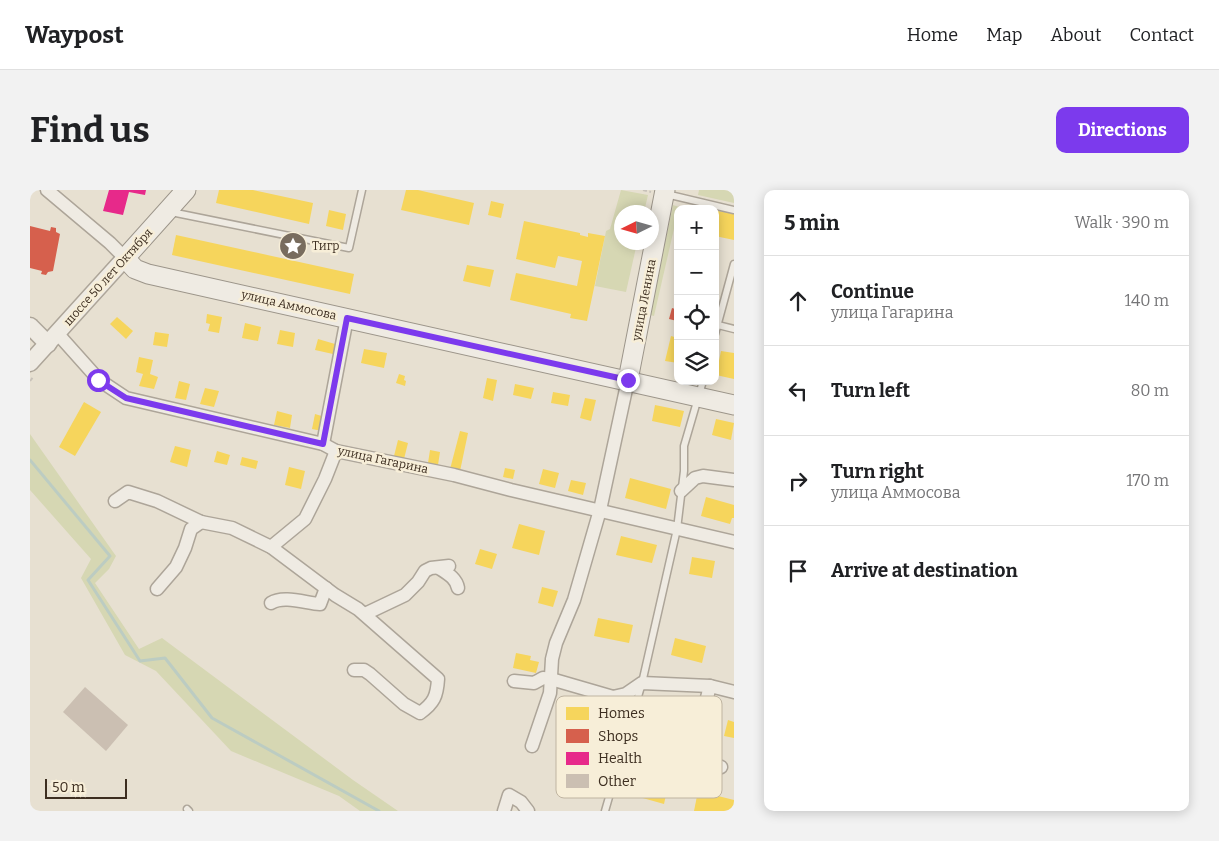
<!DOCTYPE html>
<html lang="en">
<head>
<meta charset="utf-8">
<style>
  body { margin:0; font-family:Bitter,serif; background:#f2f2f2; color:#202124 }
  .controls { position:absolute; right:15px; top:15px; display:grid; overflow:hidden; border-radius:10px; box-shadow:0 2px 12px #0003 }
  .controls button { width:45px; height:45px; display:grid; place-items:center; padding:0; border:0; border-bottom:1px solid #e0e0e0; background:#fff; color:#202124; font:25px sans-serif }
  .compass { position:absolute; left:584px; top:15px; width:45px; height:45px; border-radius:50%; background:#fff; box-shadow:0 2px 12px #0003; rotate:265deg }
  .scale { position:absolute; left:15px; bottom:12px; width:82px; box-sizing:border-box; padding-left:5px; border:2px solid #3d2e20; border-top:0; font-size:14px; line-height:18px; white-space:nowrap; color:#3d2e20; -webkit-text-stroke:4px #f7eed8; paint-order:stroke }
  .stop { position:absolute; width:15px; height:15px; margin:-11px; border:4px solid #7c3aed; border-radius:50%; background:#fff }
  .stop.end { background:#7c3aed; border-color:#fff; box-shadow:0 1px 5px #0008 }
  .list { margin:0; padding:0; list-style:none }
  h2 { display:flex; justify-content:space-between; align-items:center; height:65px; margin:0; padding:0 20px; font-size:21px }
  h2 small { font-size:16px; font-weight:400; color:#757577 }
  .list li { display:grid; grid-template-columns:32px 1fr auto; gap:15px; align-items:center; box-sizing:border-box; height:90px; padding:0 20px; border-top:1px solid #e0e0e0 }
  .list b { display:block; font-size:19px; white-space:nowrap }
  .list p { margin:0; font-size:16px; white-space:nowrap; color:#757577 }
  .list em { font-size:16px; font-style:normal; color:#757577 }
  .icon { flex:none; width:28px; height:28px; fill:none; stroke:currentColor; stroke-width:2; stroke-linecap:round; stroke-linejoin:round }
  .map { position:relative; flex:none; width:704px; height:621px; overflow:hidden; border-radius:10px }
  header { display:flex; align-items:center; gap:30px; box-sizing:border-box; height:70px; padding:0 25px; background:#fff; border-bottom:1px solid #e0e0e0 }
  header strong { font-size:24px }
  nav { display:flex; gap:28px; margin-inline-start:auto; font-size:18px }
  .intro { display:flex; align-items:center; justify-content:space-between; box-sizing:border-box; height:120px; padding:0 30px }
  h1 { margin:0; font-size:35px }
  .button { padding:12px 22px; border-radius:10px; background:#7c3aed; color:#fff; font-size:18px; font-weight:700 }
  main { display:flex; gap:30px; padding:0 30px }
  aside { flex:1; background:#fff; border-radius:10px; box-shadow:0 2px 12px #0003 }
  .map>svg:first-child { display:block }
  .green { fill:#d6d7b3 }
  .homes { fill:#f6d55c }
  .shops { fill:#d6604d }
  .health { fill:#e7298a }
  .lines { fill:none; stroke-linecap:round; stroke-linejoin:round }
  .stream { stroke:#bcccc2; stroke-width:3 }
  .building { fill:#cbbfb2 }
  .service-casing { stroke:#ada599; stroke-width:9 }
  .minor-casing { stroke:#ada599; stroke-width:15 }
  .tertiary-casing { stroke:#ada599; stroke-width:19 }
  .secondary-casing { stroke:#9c958a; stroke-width:21 }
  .path { stroke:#c8c2b9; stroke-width:2; stroke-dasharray:4 2.5; stroke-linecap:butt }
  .service { stroke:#efebe3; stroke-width:6 }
  .minor { stroke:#efebe3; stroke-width:12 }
  .tertiary { stroke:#efebe3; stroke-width:16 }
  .secondary { stroke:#efebe3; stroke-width:19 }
  .route { stroke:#7c3aed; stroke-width:6 }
  .labels { text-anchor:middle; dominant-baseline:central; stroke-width:5; stroke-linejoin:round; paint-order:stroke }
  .poi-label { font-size:12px; fill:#3d2e20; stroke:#f7eed8; text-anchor:start }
  .street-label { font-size:12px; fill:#3d2e20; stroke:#f7eed8 }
  .key { fill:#f7eed8; stroke:#bfb4a1; stroke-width:1 }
  .key-label { font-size:14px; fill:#3d2e20 }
</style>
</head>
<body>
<header>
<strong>Waypost</strong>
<nav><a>Home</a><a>Map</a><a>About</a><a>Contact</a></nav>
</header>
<div class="intro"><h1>Find us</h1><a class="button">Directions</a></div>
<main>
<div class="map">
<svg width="704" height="621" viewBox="0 0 704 621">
  <rect width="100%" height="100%" fill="#e7e0d1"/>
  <g class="green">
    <polygon points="591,0 618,5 614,22 592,22 592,52 607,53 596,102 565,96 576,41 580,39"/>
    <polygon points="669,0 704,0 704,13 668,5"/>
    <polygon points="643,15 649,17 624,126 620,125"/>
    <polygon points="0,244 86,366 79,379 65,393 109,459 132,448 323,590 368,621 330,621 309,606 201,561 126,481 95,465 51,388 61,369 0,300"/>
  </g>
  <g class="homes">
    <polygon points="189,0 223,0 283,13 279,34 186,13"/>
    <polygon points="376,0 388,0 444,13 439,35 371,20"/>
    <polygon points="461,11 474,14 471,28 458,25"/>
    <polygon points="299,20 316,24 313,40 296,36"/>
    <polygon points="688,21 704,24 704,50 685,46 685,27 687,27"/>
    <polygon points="494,31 550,43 550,45 558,47 558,43 575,46 557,131 540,128 541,124 480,110 486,83 547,96 552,71 528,66 525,78 486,69"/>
    <polygon points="146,45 324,84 320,104 142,65"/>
    <polygon points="437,75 464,80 460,97 433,91"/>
    <polygon points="177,124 192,127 189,143 178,141 180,134 176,133"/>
    <polygon points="87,127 103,141 96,149 80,134"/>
    <polygon points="215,133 231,137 228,151 212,148"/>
    <polygon points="250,140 265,143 263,157 247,154"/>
    <polygon points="125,142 139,144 137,157 123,155"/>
    <polygon points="641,146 648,148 648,173 635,171"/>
    <polygon points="288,149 305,154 303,164 285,160"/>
    <polygon points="334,159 357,163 354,178 331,173"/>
    <polygon points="691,161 704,163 704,189 686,185"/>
    <polygon points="109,167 123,170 120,184 128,187 124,199 109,196 113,184 106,182"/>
    <polygon points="369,184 375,186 374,190 376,191 375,196 366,193"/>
    <polygon points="457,188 467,190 463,211 453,208"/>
    <polygon points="149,191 160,194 156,210 145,208"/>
    <polygon points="485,194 504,198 501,209 483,205"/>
    <polygon points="175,198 189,201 184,217 170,214"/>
    <polygon points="523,202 540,205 538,216 521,213"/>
    <polygon points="555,208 566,210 561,231 550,228"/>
    <polygon points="54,212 71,222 45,266 29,257"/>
    <polygon points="625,215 654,221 650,237 622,231"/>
    <polygon points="247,221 262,225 260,238 244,235"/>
    <polygon points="285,224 295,227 292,241 282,239"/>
    <polygon points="686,229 704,233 701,250 682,245"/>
    <polygon points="430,241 438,243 429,286 419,283"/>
    <polygon points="368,250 378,253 374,269 364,266"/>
    <polygon points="145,256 161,260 157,277 140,272"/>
    <polygon points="400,260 410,262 408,275 398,273"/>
    <polygon points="187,261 200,265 197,275 184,272"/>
    <polygon points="212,267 228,271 226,279 210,275"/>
    <polygon points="259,277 275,281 271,299 255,295"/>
    <polygon points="475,278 485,280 483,289 473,287"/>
    <polygon points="513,279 529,283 525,298 509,294"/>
    <polygon points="600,288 641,299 636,319 595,308"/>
    <polygon points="541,290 556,293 553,305 538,301"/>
    <polygon points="676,307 704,315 704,328 702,328 700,334 671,326"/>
    <polygon points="489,334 515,341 509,365 482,358"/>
    <polygon points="591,346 627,355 622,373 586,365"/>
    <polygon points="450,359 467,364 462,379 445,374"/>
    <polygon points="662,367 685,371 682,388 659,384"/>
    <polygon points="512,397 528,401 523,417 508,413"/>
    <polygon points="568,428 603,435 599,453 564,446"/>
    <polygon points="645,448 676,456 672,473 641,465"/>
    <polygon points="486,463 501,466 500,470 509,472 506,483 483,478"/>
    <polygon points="698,530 704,532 704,548 694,546"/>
    <polygon points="613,590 638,596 634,614 609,607"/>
    <polygon points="668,601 704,610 704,621 664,621"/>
  </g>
  <g class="shops">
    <polygon points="0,36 20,41 21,37 26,38 26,42 30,44 23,81 18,82 16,85 11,84 12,81 0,78"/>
    <polygon points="642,118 648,120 647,131 639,129"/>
  </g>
  <polygon class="health" points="79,0 116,0 115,5 99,2 93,25 73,21"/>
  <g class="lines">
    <polyline class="stream" points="0,270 80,366 58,390 110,471 135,468 182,528 349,621"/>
  </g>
  <polygon class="building" points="55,497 98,535 76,561 33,522"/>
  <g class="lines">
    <g class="service-casing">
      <g id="service">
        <polyline points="636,4 704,20"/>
        <polyline points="141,22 319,58 332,0"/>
        <polyline points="688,135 704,139"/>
        <polyline points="685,144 704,74"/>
        <polyline points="157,619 159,621"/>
        <polyline points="575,621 612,493 647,339 654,281 654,256 673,191"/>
      </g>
    </g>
    <g class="minor-casing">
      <g id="minor">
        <polyline points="17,0 80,53 95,68"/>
        <polyline points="27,143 69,190 96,208 293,254 306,261 424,285 481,300 704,352"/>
        <polyline points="293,254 317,128"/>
        <polyline points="651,301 665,288 673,286 704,290"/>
        <path d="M85 311 98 302 127 311 171 332 202 338 241 357 305 405 328 419 408 489C407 506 404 513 390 523L374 514 340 484 334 480H324"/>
        <polyline points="241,357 275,329 295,289 306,261"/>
        <path d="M409 378C418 384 426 388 428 398"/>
        <polyline points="127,399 146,377 155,358 161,339 171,332"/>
        <path d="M241 413C253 405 276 413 290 414L296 398"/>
        <polyline points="335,424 375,405 388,392 395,381 401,378 419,376"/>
        <polyline points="484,491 504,493 513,488 521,489 583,507 596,504 612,493 680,496 704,502"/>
        <polyline points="502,556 520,503 522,469 526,453 544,410 570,320 598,190"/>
        <polyline points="666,569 691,577"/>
        <polyline points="659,597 666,569 662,566 680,496"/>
        <polyline points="474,621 479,605 491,612 498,621"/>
      </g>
    </g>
    <g class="tertiary-casing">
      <g id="tertiary">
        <polyline points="0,136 18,154"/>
        <polyline points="0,173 95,68"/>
      </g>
    </g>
    <g class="secondary-casing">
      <g id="secondary">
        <polyline points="156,0 95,68 105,79 118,84 704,215"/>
        <polyline points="598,190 635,0"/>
      </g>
    </g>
    <g class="path">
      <polyline points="613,0 621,2"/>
      <polyline points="0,191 4,186"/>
    </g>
    <use href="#service" class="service"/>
    <use href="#minor" class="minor"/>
    <use href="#tertiary" class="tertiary"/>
    <use href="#secondary" class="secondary"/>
  </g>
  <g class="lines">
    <polyline class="route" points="68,190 96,208 293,254 317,128 598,190"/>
  </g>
  <defs>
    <g id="sight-disc" transform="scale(1.4375)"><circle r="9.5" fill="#786c5e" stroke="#f7eed8"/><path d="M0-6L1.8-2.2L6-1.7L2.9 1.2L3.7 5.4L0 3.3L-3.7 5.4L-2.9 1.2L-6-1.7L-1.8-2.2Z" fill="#fff"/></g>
  </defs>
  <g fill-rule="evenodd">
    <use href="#sight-disc" x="263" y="56"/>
  </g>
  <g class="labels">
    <g class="poi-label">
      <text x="282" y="56">Тигр</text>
    </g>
    <g class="street-label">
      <text transform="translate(78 87) rotate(-48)">шоссе 50 лет Октября</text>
      <text transform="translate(614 110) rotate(-79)">улица Ленина</text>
      <text transform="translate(259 115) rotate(13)">улица Аммосова</text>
      <text transform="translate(353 270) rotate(12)">улица Гагарина</text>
    </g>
  </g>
  <rect x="526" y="506" width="166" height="102" rx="8" class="key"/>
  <rect x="536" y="517" width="23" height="13" fill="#f6d55c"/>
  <rect x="536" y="539" width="23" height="14" fill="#d6604d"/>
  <rect x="536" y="562" width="23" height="13" fill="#e7298a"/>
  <rect x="536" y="584" width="23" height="14" fill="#cbbfb2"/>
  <g class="key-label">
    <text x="568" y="528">Homes</text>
    <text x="568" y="551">Shops</text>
    <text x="568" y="573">Health</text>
    <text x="568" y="596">Other</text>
  </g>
</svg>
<div class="controls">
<button>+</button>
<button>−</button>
<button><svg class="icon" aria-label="locate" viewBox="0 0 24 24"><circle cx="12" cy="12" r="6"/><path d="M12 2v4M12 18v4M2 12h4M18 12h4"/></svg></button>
<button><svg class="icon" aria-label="layers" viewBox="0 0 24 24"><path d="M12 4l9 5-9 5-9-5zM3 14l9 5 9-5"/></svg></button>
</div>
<svg class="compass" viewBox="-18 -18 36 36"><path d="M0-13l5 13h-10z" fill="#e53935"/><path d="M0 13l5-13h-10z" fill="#757577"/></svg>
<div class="scale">50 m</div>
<div class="stop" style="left:68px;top:190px"></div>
<div class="stop end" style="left:598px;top:190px"></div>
</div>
<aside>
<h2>5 min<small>Walk · 390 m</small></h2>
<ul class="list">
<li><svg class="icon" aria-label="ahead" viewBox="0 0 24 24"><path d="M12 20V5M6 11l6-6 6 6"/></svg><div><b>Continue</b><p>улица Гагарина</p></div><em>140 m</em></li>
<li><svg class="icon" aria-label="left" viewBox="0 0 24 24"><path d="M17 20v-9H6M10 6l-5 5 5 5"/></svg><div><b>Turn left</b></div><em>80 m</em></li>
<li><svg class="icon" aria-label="right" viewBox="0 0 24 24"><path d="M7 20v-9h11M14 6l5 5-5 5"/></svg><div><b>Turn right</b><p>улица Аммосова</p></div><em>170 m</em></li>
<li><svg class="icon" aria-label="arrive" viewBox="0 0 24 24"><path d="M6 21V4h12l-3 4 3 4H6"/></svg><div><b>Arrive at destination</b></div></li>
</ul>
</aside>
</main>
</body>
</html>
